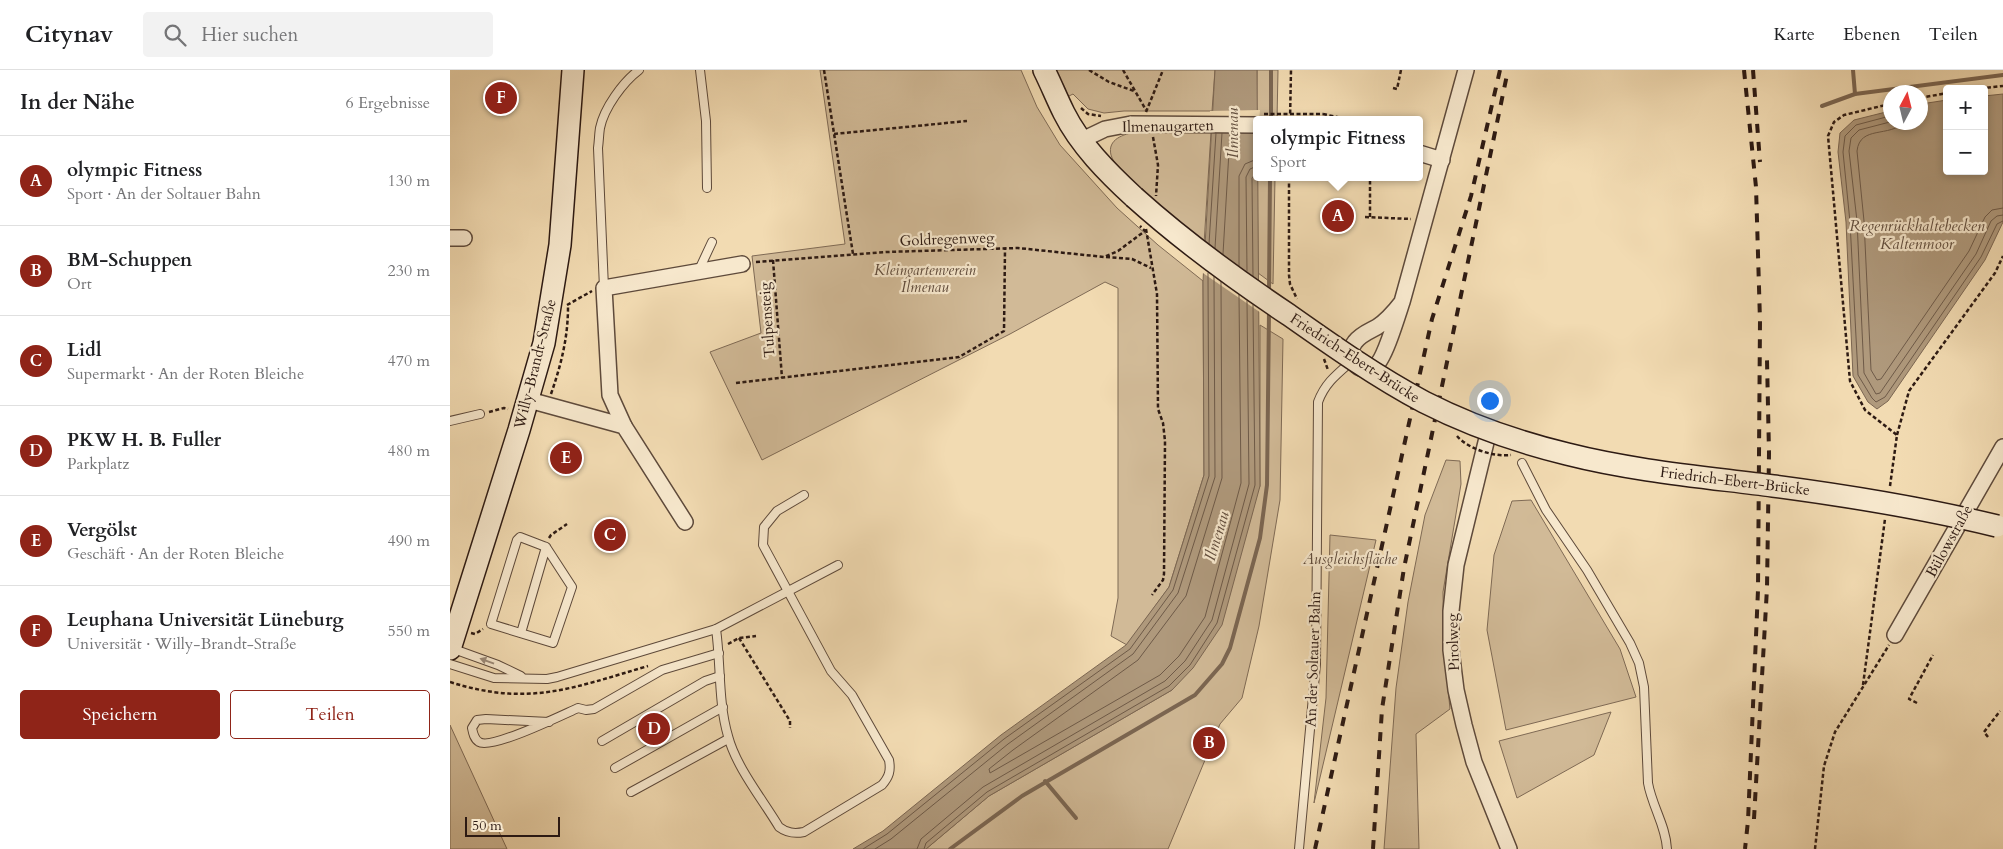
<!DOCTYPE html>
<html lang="de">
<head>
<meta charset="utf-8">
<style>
  body { margin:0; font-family:Cardo,serif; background:#f2f2f2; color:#202124 }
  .controls { position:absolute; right:15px; top:15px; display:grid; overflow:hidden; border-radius:5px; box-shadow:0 2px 8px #0003 }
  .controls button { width:45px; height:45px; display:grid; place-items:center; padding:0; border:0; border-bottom:1px solid #e0e0e0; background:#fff; color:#202124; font:25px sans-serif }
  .compass { position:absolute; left:1433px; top:15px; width:45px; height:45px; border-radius:50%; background:#fff; box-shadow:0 2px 8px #0003; rotate:7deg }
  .scale { position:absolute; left:15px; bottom:12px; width:95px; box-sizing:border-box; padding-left:5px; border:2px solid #2d1a13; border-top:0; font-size:14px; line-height:18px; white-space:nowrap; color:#2d1a13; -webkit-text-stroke:4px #f7e8cd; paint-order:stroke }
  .you { position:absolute; left:1039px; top:330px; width:18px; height:18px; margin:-12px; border:4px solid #fff; border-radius:50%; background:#1a73e8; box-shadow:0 0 0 8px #1a73e833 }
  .badge { display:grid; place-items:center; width:32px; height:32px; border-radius:50%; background:#8f2418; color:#fff; font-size:16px; font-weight:700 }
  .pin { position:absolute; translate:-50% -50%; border:2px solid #fff; box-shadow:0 1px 5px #0006 }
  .popup { position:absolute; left:803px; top:46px; width:170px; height:65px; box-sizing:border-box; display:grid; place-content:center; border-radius:5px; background:#fff; filter:drop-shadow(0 1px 4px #0005); font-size:16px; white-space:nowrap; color:#757577 }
  .popup b { font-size:19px; color:#202124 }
  .popup::after { content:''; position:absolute; left:50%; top:100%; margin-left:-10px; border:10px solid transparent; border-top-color:#fff }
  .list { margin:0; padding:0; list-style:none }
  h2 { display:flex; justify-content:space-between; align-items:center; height:65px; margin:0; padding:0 20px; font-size:21px }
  h2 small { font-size:16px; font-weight:400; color:#757577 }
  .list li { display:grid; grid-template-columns:32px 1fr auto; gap:15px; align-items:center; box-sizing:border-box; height:90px; padding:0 20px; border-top:1px solid #e0e0e0 }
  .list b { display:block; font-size:19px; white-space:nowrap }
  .list p { margin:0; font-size:16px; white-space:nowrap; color:#757577 }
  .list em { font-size:16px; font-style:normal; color:#757577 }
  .actions { display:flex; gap:10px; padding:15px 20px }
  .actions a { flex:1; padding:11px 0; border:1px solid #8f2418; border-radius:5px; text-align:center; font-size:18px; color:#8f2418 }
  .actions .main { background:#8f2418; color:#fff }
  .icon { flex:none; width:28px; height:28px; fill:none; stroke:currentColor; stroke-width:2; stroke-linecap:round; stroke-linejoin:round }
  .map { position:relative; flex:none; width:1553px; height:779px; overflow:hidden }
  header { display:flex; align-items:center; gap:30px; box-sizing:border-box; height:70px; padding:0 25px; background:#fff; border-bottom:1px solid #e0e0e0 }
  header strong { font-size:24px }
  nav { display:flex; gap:28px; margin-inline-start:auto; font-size:18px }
  .search { width:350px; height:45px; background:#f2f2f2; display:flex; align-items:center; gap:12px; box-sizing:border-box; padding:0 18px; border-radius:5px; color:#757577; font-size:19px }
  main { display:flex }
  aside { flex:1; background:#fff }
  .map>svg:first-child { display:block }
  .green { fill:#d1ba97; stroke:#7f6a55 }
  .water { fill:#af997c; stroke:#7b6652 }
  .pier { fill:#f2dbb2 }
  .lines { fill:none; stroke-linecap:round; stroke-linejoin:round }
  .shore { stroke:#6e5a48; stroke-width:1 }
  .stream { stroke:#7b6652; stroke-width:4 }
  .lane-casing { stroke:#5e4a3b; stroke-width:10 }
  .street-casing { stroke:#5e4a3b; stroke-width:18 }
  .secondary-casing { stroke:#2d1a13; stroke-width:24 }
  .path { stroke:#2d1a13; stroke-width:2.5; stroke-dasharray:4 2.5; stroke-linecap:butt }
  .lane { stroke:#f7e8cd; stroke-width:8 }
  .street { stroke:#f7e8cd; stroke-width:15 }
  .secondary { stroke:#f7e8cd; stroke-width:21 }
  .rail { stroke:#2d1a13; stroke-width:4; stroke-dasharray:9 9; stroke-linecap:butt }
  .street-bridge-casing { stroke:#5e4a3b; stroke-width:18; stroke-linecap:butt }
  .secondary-bridge-casing { stroke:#2d1a13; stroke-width:24; stroke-linecap:butt }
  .path-bridge { stroke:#2d1a13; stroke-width:2.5; stroke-dasharray:4 2.5; stroke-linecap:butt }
  .street-bridge { stroke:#f7e8cd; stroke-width:15 }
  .secondary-bridge { stroke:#f7e8cd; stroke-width:21 }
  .oneway { fill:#9c8b79 }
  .labels { text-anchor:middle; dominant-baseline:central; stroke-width:4.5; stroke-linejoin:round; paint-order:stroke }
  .street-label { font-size:15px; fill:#2d1a13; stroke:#f7e8cd }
  .park-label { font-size:15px; font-style:italic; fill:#5e4a3b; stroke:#f7e8cd }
  .water-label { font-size:16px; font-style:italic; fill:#614d3d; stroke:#f7e8cd }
</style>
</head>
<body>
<header>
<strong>Citynav</strong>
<div class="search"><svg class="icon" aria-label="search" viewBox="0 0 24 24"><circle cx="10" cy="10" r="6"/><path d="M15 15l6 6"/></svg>Hier suchen</div>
<nav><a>Karte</a><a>Ebenen</a><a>Teilen</a></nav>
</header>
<main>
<aside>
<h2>In der Nähe<small>6 Ergebnisse</small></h2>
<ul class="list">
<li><span class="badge">A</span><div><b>olympic Fitness</b><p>Sport · An der Soltauer Bahn</p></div><em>130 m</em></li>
<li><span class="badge">B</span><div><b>BM-Schuppen</b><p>Ort</p></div><em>230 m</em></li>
<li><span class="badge">C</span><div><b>Lidl</b><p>Supermarkt · An der Roten Bleiche</p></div><em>470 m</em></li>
<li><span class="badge">D</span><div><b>PKW H. B. Fuller</b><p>Parkplatz</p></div><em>480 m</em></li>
<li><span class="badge">E</span><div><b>Vergölst</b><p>Geschäft · An der Roten Bleiche</p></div><em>490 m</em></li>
<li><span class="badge">F</span><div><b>Leuphana Universität Lüneburg</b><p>Universität · Willy-Brandt-Straße</p></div><em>550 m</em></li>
</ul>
<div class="actions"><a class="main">Speichern</a><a>Teilen</a></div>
</aside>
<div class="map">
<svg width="1553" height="779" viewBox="0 0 1553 779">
  <rect width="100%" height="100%" fill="#f2dbb2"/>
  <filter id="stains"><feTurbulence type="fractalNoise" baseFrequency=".004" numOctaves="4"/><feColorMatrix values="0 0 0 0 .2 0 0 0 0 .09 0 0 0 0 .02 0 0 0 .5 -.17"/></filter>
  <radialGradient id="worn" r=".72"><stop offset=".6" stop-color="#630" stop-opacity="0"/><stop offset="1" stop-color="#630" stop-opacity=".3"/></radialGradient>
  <g class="green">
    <polygon points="370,0 571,0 587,37 610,75 667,138 708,175 753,211 754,405 719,517 677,575 661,566 668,528 668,218 655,212 560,264 312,390 260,282 311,263 302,186 395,174"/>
    <polygon points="603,0 765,0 762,41 674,41 654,43 638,39 623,24 617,27"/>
    <polygon points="807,0 828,0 827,50 807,50 807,107 825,107 823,214 804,200"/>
    <path d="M686 62H761L754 174C736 159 665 104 661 85 657 69 674 64 686 62Z"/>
    <polygon points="810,255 833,269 830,430 809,556 792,628 770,654 718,779 476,779 539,726 722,620 810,416"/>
    <polygon points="996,390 1010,391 1011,414 993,522 994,578 1000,639 966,664 969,779 934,779 946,618 958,532 975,445"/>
    <polygon points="1081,430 1170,579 1186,627 1056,660 1037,560 1044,485 1062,431"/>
    <polygon points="880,465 926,470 864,733 876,628"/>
    <polygon points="1161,642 1144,685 1067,728 1049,671"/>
    <polygon points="0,655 57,779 0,779"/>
  </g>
  <g class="water">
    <polygon points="765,0 807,0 810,416 772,555 743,598 722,620 539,726 476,779 403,779 433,761 551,665 676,575 719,517 754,405 753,211"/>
    <polygon points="1553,24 1553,152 1535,190 1438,331 1427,339 1418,332 1403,306 1396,152 1388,82 1390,63 1404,50 1440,41 1440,52 1470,52 1471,34 1497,30 1497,101 1534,101 1534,26"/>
  </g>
  <g class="pier">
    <polygon points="810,40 809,50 758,62 760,41"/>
    <polygon points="752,172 811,213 811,243 750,201"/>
  </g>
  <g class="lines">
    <g class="shore">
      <polyline points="1440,46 1406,55 1395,66 1393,82 1400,152 1408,305 1422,328 1426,332 1435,327 1531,187 1547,154 1553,151"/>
      <polyline points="1440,52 1409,60 1401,68 1399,81 1407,151 1414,303 1426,324 1430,323 1526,184 1541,151 1547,146 1553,145"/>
      <path d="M1455 52C1439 68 1410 55 1407 81L1414 151 1421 300 1427 310 1431 309 1519 181 1535 147 1542 140 1553 138"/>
      <polyline points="759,174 766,63"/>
      <polyline points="765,178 772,63"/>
      <polyline points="773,184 780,64"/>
      <polyline points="789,196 789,106 795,94 807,89"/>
      <polyline points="797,201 796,107 800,99 807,96"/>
      <polyline points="803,206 802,108 807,102"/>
      <polyline points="771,212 772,408 736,526 688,590 563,680 539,699 540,703 710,605 729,586 755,547 791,413 789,225"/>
      <polyline points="413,779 437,764 554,669 680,579 723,520 759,406 758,203"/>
      <polyline points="425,779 441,769 558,674 683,584 728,523 765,407 764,207"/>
      <polyline points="467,779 471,769 533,717 715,611 735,591 762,550 799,414 797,231"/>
      <polyline points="474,779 476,773 537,722 719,616 740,595 767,553 805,415 803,235"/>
    </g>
    <g class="stream">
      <polyline points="1403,0 1405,24"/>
      <polyline points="1372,36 1405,24 1553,5"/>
      <polyline points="821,50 821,0"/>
      <polyline points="819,221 820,107"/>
      <polyline points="595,711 626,748"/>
      <polyline points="500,779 572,726 745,625 772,594 780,578 810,468 817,415 819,241"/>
    </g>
    <g class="lane-casing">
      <g id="lane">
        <polyline points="250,0 256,51 257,118"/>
        <polyline points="248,202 262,172"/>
        <path d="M154 218 148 78C149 71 149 64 150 58 154 38 173 12 189 0"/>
        <polyline points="0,351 30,344"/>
        <path d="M1072 393 1096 440 1137 500 1180 573 1189 593 1194 617 1198 713C1202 736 1216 756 1217 779"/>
        <path d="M266 559C271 594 268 632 278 666 286 697 313 730 329 757 337 763 344 764 354 762L432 715C439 707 441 701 439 690L402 625 381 601 313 475 314 457 327 441 354 425"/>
        <polyline points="71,563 96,477 70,467 67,470 41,554 103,573 122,517 96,477"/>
        <polyline points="1,578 48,595 71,606"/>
        <polyline points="0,594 44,608 97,609 107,607 266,559 388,495"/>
        <path d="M99 652 36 649 27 650 22 658C23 663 24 669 29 672 41 680 112 645 128 638L136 640 144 639 212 600 269 583"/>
        <polyline points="152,671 255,611 270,606"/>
        <polyline points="165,698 273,637"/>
        <polyline points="181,722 278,669"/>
        <path d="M849 779 866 594 868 332C875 313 887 304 902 291"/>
      </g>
    </g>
    <g class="street-casing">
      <g id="street">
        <polyline points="632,70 655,59 681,54"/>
        <polyline points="969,83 992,90"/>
        <polyline points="0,168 14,168"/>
        <path d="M952 232C948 244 934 291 925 296 908 307 894 286 905 272 911 264 920 261 927 257 938 250 945 241 952 232L1016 0"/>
        <polyline points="79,330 174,356 235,452"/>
        <polyline points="174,356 160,325 154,218 292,194"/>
        <polyline points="1039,360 1006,495 1001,541 1001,580 1006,620 1014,655 1024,692 1059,779"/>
        <polyline points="1445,565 1553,377"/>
      </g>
    </g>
    <g class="secondary-casing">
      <g id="secondary">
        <path d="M594 0C601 14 607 29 614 43 630 75 658 103 684 127"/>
        <polyline points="0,579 69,360 94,273 110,175 123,0"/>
      </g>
    </g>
    <g class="path">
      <polyline points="374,0 403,184"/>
      <polyline points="639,0 659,12 684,21"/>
      <polyline points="673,0 696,40"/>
      <polyline points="943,18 947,19 951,0"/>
      <polyline points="1524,19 1553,16"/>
      <polyline points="1470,28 1497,23"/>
      <polyline points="631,38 638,44 651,46"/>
      <polyline points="696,42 713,0"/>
      <polyline points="873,44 901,50"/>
      <polyline points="840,50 841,0"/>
      <polyline points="384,64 517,51"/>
      <polyline points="703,67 708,95 706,126"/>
      <polyline points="839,107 839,205 840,214 847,229"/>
      <polyline points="915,147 961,149"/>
      <polyline points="920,147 920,107"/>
      <polyline points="696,159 707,224 708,339 713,353 715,371 714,504 713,510 702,525"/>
      <polyline points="656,187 682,189 701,198"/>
      <polyline points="323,190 332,308"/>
      <polyline points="306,192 436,182 568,178 654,187 668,181 695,161 690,156"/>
      <polyline points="117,235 142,221"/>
      <polyline points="874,289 878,300"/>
      <polyline points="286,313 509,287 554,261 555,179"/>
      <path d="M101 324C111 295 118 268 118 237"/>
      <polyline points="39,342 54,338 58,339"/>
      <polyline points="1447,365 1459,321 1545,203 1553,186"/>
      <polyline points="1440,416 1447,365 1415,340 1400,311 1378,66 1384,52 1394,45 1440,34"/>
      <polyline points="99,468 101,465 117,454"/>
      <polyline points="21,563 25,564 33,559"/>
      <polyline points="289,568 340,651 340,658"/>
      <polyline points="278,574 289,568 306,566"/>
      <path d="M0 612C78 637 123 618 198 596"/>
      <polyline points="1413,615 1435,449"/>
      <polyline points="1467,633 1459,629 1483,585"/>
      <polyline points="1538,667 1534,662 1550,641"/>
      <polyline points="1365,779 1374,696 1385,662 1439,575"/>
    </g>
    <use href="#lane" class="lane"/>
    <use href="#street" class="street"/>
    <use href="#secondary" class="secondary"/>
    <g class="rail">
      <polyline points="1294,0 1306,117 1310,251 1308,520 1298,751 1295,779"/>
      <polyline points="1303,0 1310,92"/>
      <polyline points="1304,749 1317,518 1319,383 1317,290"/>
      <polyline points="865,779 982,249 1021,126 1050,0"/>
      <polyline points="923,779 932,639 954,498 1058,0"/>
    </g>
    <g class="street-bridge-casing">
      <polyline id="street-bridge" points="681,54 807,55"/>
    </g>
    <g class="secondary-bridge-casing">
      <path id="secondary-bridge" d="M684 127C733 171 785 209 839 245 883 276 927 307 974 332 1019 355 1068 372 1117 384 1184 401 1254 407 1323 416 1399 426 1473 438 1547 456"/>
    </g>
    <g class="path-bridge">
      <polyline points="814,44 873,44"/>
      <path d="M1007 366C1018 379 1044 387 1061 385"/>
    </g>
    <use href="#street-bridge" class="street-bridge"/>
    <use href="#secondary-bridge" class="secondary-bridge"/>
  </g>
  <defs><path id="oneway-solid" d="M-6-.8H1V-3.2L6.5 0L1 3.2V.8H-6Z" transform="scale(1.25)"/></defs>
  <use class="oneway" href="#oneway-solid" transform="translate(37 591) rotate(-160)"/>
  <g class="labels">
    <g class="street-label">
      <text transform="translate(718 56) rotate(-1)">Ilmenaugarten</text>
      <text transform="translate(497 169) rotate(-2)">Goldregenweg</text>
      <text transform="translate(317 250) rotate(-94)">Tulpensteig</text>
      <text transform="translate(905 288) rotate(33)">Friedrich-Ebert-Brücke</text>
      <text transform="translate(85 294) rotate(-76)">Willy-Brandt-Straße</text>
      <text transform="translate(1285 411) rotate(7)">Friedrich-Ebert-Brücke</text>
      <text transform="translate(1499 471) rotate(-61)">Bülowstraße</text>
      <text transform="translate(1003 572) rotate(-92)">Pirolweg</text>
      <text transform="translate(863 589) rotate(-88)">An der Soltauer Bahn</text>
    </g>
    <g class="park-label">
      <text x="475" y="200">Kleingartenverein<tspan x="475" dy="17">Ilmenau</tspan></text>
      <text x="900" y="489">Ausgleichsfläche</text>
    </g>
    <g class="water-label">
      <text transform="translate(783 63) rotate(-90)">Ilmenau</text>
      <text x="1467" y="156">Regenrückhaltebecken<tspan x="1467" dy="18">Kaltenmoor</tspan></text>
      <text transform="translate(767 466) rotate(-73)">Ilmenau</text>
    </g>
  </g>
  <rect width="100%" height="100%" filter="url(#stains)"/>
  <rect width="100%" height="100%" fill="url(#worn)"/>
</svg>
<div class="controls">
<button>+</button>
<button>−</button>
</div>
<svg class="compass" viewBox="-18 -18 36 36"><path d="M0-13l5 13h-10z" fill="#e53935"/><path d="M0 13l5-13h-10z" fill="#757577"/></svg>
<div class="scale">50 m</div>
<div class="you"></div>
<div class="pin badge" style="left:888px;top:146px">A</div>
<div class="popup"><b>olympic Fitness</b>Sport</div>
<div class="pin badge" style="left:759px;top:673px">B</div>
<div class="pin badge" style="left:160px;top:465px">C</div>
<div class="pin badge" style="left:204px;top:659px">D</div>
<div class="pin badge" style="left:116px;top:388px">E</div>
<div class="pin badge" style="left:51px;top:28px">F</div>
</div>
</main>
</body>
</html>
